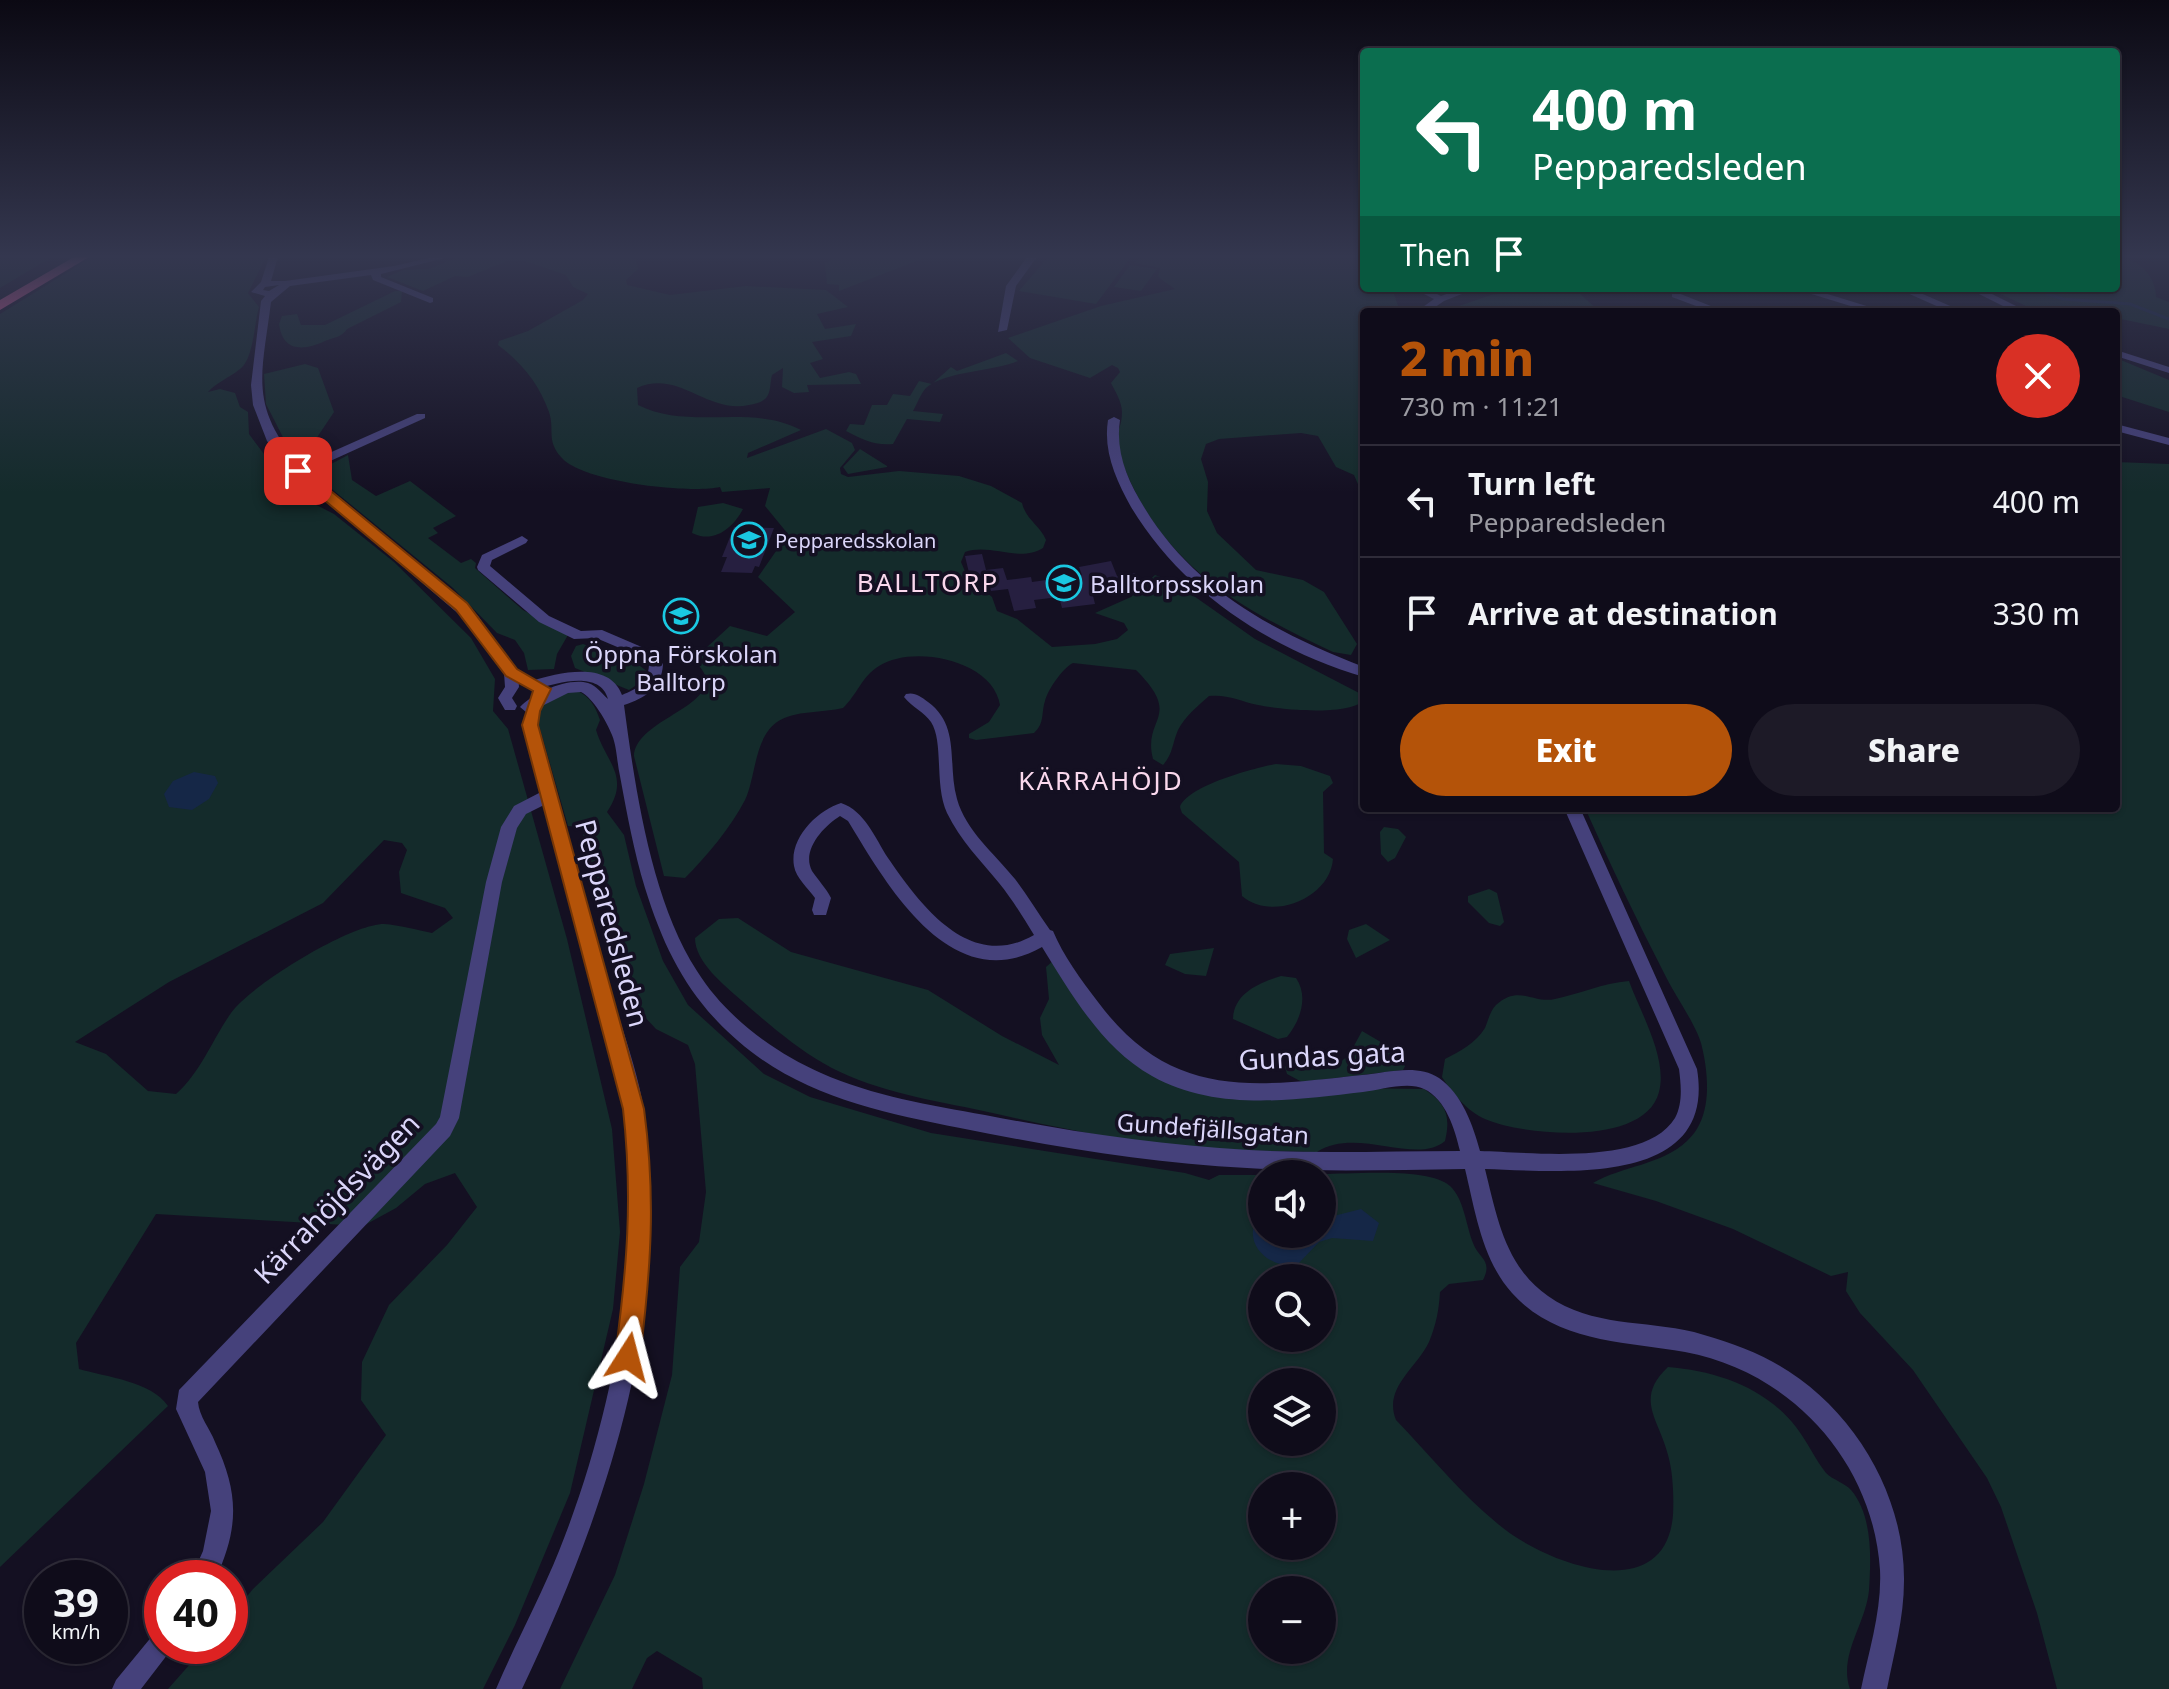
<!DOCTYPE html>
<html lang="en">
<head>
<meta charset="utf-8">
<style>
	body { margin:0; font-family:"Noto Sans",sans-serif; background:#1d1a27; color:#f1f3f6; height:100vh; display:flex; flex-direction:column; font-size:30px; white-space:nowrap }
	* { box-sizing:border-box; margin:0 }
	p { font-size:26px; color:#9b9ba2 }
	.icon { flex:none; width:44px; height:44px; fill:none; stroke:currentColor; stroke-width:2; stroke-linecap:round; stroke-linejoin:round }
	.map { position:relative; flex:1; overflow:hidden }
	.details { position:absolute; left:1360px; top:308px; width:760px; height:504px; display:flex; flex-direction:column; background:#0f0c1a; border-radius:8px; box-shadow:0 2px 6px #0004,0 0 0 2px #2f2c39 }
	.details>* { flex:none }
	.hud { position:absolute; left:1360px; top:48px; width:760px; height:244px; border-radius:8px; box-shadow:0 2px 6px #0004,0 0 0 2px #2f2c39; background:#0b6e4f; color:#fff; overflow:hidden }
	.fabs { position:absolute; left:1248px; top:1160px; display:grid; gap:16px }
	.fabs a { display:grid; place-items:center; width:88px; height:88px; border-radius:50%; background:#0f0c1a; box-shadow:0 2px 6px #0004,0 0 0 2px #2f2c39; font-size:40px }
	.speed { position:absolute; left:24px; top:1560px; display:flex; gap:16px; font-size:40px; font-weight:700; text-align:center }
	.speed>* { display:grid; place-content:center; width:104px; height:104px; border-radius:50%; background:#0f0c1a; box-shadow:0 2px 6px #0004,0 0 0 2px #2f2c39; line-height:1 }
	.speed small { font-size:20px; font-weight:400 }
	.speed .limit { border:12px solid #d22; background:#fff; color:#111 }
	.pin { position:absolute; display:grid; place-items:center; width:68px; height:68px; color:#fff; margin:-34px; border-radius:16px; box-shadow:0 4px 12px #0006 }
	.me { position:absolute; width:88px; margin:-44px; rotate:9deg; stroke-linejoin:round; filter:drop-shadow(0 0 6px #0008) }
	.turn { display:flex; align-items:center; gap:28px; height:168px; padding:0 40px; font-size:36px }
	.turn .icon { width:104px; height:104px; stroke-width:2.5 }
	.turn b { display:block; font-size:56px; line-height:68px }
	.then { display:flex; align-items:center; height:76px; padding:0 40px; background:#0003; gap:16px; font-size:30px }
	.round { display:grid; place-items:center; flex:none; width:84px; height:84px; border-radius:42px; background:#1d1a27 }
	.head { display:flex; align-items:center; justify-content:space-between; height:136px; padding:0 40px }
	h1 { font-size:48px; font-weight:800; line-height:60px; color:#b45309 }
	.button { display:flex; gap:16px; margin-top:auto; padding:16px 40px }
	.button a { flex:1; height:92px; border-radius:48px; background:#b45309; color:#fff; font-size:32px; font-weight:800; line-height:92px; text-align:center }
	.button a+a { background:#1d1a27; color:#f1f3f6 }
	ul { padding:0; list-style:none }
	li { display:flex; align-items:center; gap:24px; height:112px; padding:0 40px; border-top:2px solid #2f2c39 }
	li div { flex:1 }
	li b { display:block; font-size:30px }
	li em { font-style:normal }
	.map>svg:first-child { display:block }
	.green { fill:#142b2b; fill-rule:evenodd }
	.water { fill:#152747 }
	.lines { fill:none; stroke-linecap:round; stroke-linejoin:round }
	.stream { stroke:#152747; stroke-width:3 }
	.building { fill:#261f40 }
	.minor { fill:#45417b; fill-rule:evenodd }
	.highway { fill:#ec5f9e; fill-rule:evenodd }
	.route { fill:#b45309; stroke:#753606; stroke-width:2 }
	.labels { text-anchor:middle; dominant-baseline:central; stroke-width:7; stroke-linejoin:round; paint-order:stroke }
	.far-poi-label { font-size:20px; fill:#dbd6fa; stroke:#141022; text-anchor:start }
	.poi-label { font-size:24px; fill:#dbd6fa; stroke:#141022; text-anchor:start }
	.street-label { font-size:24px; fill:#dbd6fa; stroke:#141022 }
	.neighbourhood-label { font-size:26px; letter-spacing:2px; fill:#fad8ed; stroke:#141022 }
	.near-street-label { font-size:28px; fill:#dbd6fa; stroke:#141022 }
</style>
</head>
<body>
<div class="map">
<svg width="2169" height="1689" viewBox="0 0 2169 1689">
	<rect width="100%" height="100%" fill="#141022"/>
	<!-- green -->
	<path class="green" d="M0,257H52L0,288Z
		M92,257H266L248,293L259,307C254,324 254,358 240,369C229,378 217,382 208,392L220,389L235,393L240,407L248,412L249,434L293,493L334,514L394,562L471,638L495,679L493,711L508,729L567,939L612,1129L620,1232L613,1309L570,1493L515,1625L483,1689H168L206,1646H230V1617L253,1589L323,1522L386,1435L361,1400L362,1362L389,1305L447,1245L477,1207L455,1173L425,1184L396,1208L363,1226L156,1214L76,1343L79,1369C106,1377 151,1381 168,1406L0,1567V314ZM384,840L402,843L407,850L399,872L401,893L445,908L453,918L432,933C417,930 399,925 384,924C350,924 251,985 231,1013C212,1040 201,1072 176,1094L148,1091L106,1054L75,1042L169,982L323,903Z
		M457,257H632L636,260L638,269L626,280L627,285L670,295L746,286L826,290L848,307L817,314L825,329L856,324L851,336L812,342L823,359L810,363L820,378L849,372L856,374L861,384L807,385L809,392L794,393L782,387L783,368L772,375C770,382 771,393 766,398C761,403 755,404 749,405C706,414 679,369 637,388L638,405C689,431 751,403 801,430L748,453L747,458L826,429L852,443L855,450L840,468L841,474L848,477L899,471L959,476L991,486L1022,503C1026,520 1040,525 1046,540L1043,548C1019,563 991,543 965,552L961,562L967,576L992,597L997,611L1017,619L1052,647L1095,644L1117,639L1128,630L1124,623L1095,613L1131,597L1155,575L1174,582L1255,639L1361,694L1364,701C1344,716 1282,710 1258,705C1240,701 1227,694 1209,696C1198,706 1185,716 1178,730C1172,744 1173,754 1163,765L1153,759C1142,717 1184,718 1136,670L1073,663C1063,668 1048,689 1045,701C1041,713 1045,723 1034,733L976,740L969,738V734L989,722L1000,705C993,660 913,644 879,666C862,676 857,695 843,708C824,713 794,710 777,722C754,738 756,777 745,800C731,827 707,856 685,878L664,876L634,756C636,722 704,710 706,681C706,672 698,665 694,659L730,626L767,636L795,612L758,577L788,534L765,506L770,488L722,492L720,487C690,494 581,482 561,457C546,440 555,430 549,412C539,384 522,363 498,345L499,341L528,331L583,300L588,294L573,287L566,275L522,260L507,261L468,277L455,276L423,291L387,277L403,270L429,269Z
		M834,257H927L839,291V285L827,284L825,263Z
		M1048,257H1131L1096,304L1019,291Z
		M1140,257H1364V288H1392L1400,312H1364V498L1354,475L1336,467L1318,436L1301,433L1219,439L1206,444L1201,459L1208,482L1207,511L1217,533L1256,570L1303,580L1324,592L1357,644L1351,655L1333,652C1238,608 1159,563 1121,459C1111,432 1122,433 1122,412C1122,402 1115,391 1111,383L1120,372L1118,368L1112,365L1090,378L1030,358L1008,338L1101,306L1175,289L1158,277L1160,268L1135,263Z
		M2116,257C2138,257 2156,276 2156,297L2169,302V329L2116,318V312L2026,306L1988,288H2116Z
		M1130,265L1157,269L1141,291L1114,287Z
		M1537,288L1577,291L1600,312H1442L1491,295Z
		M395,291H402L401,302L347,329C341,338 334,337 325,341C303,351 283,352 279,324L282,316L297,314L301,325H325Z
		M1006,353L1018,361C996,371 945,371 926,388C921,393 917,404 913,411L943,414L940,422L907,419L893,444C875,446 861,439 846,431L850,424L864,425L872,405H887L893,394L910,396L919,381L932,384L951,367L957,371Z
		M2116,358L2169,380V412L2116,395Z
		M305,364L318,368L334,412L308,451L296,455L290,451L266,404L264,374Z
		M860,449L887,466V467L848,474L843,467Z
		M348,455L352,480L376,496L410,481L456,516L433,528L438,533L428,538L461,563L471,559L476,563L475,568L523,610L568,635L557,654L554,669L528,670L524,653L515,640L497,633L453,588L317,477L320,470Z
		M2116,462L2169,464V1689H2057L2037,1613L2001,1507L1987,1478L1913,1370L1860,1313L1846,1291L1848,1272L1831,1276L1733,1229L1656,1201L1593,1183C1622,1166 1662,1165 1687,1141C1713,1118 1709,1074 1701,1043C1695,1023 1674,994 1664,973C1636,919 1610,864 1585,808H2116Z
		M723,503L743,509C733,528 714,544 692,533L698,507Z
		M583,644L636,663L648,672L647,678L629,690L575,668L571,656L576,646Z
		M578,691C591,698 595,706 600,720L596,730C606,763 631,776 607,812L624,835L636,886L663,961L688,1005L764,1074L810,1097L931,1133L1185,1173L1209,1180L1219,1175H1262V1234H1322V1174C1351,1174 1429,1167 1450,1186C1464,1199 1466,1225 1473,1243C1479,1259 1493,1260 1483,1280L1449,1284L1440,1292C1439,1310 1436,1325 1429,1342C1416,1369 1383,1388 1396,1420C1429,1454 1461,1494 1498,1524C1542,1562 1665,1610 1673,1515C1674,1497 1673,1472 1668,1455C1659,1419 1634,1399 1668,1367C1716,1371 1765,1387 1796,1427C1807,1441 1815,1459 1826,1473C1833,1480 1845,1483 1851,1490C1873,1516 1871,1559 1869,1590C1866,1624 1838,1655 1850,1689H703L702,1678L657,1651L647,1658L632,1689H560L615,1575L644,1484L672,1375L680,1267L699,1242L706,1192L695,1064L688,1045L656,1029L642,1014L620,932L593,868L581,827L568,826L536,715L550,696ZM1262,1278H1322V1338H1262ZM1262,1382H1322V1442H1262ZM1262,1486H1322V1546H1262ZM1262,1590H1322V1650H1262Z
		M1276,764L1301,766L1330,776L1333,783L1323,792L1324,853L1333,859C1330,898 1272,922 1242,896L1239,862L1182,813L1180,807C1187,786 1254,768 1276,764Z
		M1384,827L1398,829L1406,837L1395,858L1388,862L1381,854L1380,832Z
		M1489,889L1497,893L1504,922L1500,926L1489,923L1468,902V896Z
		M738,918L791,952L928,990L1002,1036L1059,1065L1042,1035L1040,1018L1049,999L1046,967L1054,960L1099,1030L1178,1086L1424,1089C1446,1103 1451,1116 1445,1141C1416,1166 1357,1126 1317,1152C1281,1151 1244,1151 1208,1149C1129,1144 1051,1126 974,1109C925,1099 867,1089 823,1063C794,1046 766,1022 741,1000C724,985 695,962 695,938L719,919Z
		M1366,924L1390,940L1356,958L1347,939L1349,930Z
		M1214,948L1206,976L1185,974L1165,965L1170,954Z
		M1281,976L1296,978C1309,997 1300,1021 1287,1037L1278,1039L1233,1019C1234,993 1259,983 1281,976Z
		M1629,981C1640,1012 1668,1058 1659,1092C1645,1147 1524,1136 1485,1119C1468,1112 1451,1092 1442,1077L1445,1059C1460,1051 1476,1043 1485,1028C1488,1021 1490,1011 1496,1005C1519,984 1533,1004 1555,999C1580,994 1602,983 1629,981Z
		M1362,1031L1391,1048L1405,1066L1403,1070L1302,1082L1287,1074L1285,1067L1290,1062L1338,1064L1349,1055Z"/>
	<!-- water -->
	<path class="water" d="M194,772L215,776L218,783L209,799L192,810L169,807L164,794L173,781Z
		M1361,1209L1379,1223L1373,1241L1332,1238L1319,1242L1297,1265C1268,1270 1237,1239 1262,1213V1234H1322V1219Z"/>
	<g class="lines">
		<!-- stream -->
		<path class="stream" d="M2030,288L2063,299L2130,304L2169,319"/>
	</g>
	<!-- building -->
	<path class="building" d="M734,527L774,528L759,567L755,566L752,573L721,572L727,557H722Z
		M982,554L986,570L1003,568L1007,580L1031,577L1032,582L1082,575L1079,567L1111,561L1117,576L1135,573L1139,584L1135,585L1137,590L1093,596L1095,604L1062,608L1059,597L1034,600L1036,608L1014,611L1008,589L991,591L987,575L970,577L965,556Z"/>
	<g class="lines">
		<!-- minor -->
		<path class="minor" d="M269,257H278L271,281H285L394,266L433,257H449L381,274V277L433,298V302L430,303L373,280L371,275L290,286L271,302C262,375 248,404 300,466L417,414H425V418L306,472L478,616L518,673L519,687L512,698L517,706L515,710H505L498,698L505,687L504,673L468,622L294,473L267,441L253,405L251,385L261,301L265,296L251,292L261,282ZM279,285L269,291L263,290L265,287Z
			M1027,257H1037L1016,286L1007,330L998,332L1006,286Z
			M1412,288H1425L1441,296L1463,288H1477L1444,301L1428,312H1416L1434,299Z
			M1792,288H1808L1886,312H1870Z
			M1896,288H1909L1964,312H1950Z
			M1967,288H1980L2028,312H2015Z
			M1672,293H1678L1726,312H1712L1672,297Z
			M2116,350L2169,367V373L2116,356Z
			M1114,417L1120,420C1115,452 1128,481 1144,507C1194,590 1276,633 1364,667V677C1270,649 1182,592 1131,507C1116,480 1103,451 1108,420Z
			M2116,424L2169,438V445L2116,431Z
			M522,536L528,540L526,543L492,560L490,566L549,616L581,631L602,630L651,651L663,664C662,688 645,698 624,705C635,787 651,900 697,971C725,1016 773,1052 821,1073C873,1096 930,1105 985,1115C1072,1132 1160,1145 1249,1150C1319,1154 1390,1151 1460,1151C1455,1130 1446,1099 1424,1089C1408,1081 1380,1090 1363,1092C1294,1100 1216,1112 1152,1076C1102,1048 1072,995 1042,947C951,999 887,885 848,821L840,816C824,826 801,850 812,871C818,880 826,888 831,898L826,915H814L812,910L815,898C808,888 796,878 794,866C789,838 818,810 841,803C865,811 875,838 888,858C921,906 970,972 1034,935C1023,917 1012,899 999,883C981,861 960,840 947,813C934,785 944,742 931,722C924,712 912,707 904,697L906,694C915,692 920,696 928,702C961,726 947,764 957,799C966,831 994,853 1015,879C1027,895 1038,913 1050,930L1053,931C1063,955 1081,980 1098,1002C1171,1100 1252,1087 1362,1075C1386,1073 1417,1063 1439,1078C1462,1094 1473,1125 1480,1151C1529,1152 1645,1167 1675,1118C1683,1103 1681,1085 1679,1069L1564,808H1580L1697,1069C1717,1189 1560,1171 1485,1169C1497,1217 1505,1266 1548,1296C1592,1327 1644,1320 1694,1332C1721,1340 1748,1348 1773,1362C1851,1404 1905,1493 1904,1581C1904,1618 1894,1653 1887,1689H1861C1869,1650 1882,1610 1880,1570C1873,1462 1792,1372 1685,1352C1624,1341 1557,1343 1512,1293C1482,1260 1475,1210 1465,1169C1392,1170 1320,1172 1247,1168C1151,1163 1055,1147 960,1128C889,1114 816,1099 757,1056C696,1011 667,959 645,888C634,852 627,814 620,776C617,763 617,747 612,735C607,722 593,698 581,692L568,693L542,706L537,725C562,813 586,900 610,988C621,1027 638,1071 644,1111C674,1311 607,1510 522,1689H496C516,1642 540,1598 559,1551C612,1419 645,1252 625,1110C620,1077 607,1043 598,1010C580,942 562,873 544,805L526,814L517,828L502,882L459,1118L450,1136L198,1402C199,1416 210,1429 215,1442C239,1493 239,1527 216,1578H191L203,1551L211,1511L205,1472L176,1409L179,1390L436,1124L440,1117L486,882L501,827L514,806L541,792L523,725L526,712L520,707C533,693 568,677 588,683C597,686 602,694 608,699C600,670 557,683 537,689L530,684L532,681C558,673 609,660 622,695C637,689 648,683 649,665L641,657L596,638L574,639L539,622L478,570L477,567L482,555Z
			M162,1631V1646H174L141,1689H112L116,1680L153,1635Z"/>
		<!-- highway -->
		<path class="highway" d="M74,257H89L0,310V300Z"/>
	</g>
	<!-- sky -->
	<linearGradient id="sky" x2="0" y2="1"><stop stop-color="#0b0913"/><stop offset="0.52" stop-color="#34374f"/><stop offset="1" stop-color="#34374f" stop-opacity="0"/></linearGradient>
	<rect width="2169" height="493" fill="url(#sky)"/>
	<!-- route -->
	<path class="route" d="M293,468H303L467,603L517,669L551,689L540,711L538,725L644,1109C656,1198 651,1268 640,1357L637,1366L628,1369L619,1366L615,1357C627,1268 633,1198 623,1109L522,725L533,691L506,676L456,610L293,474Z"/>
	<!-- icons -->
	<defs>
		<g id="school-ring" transform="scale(1.8)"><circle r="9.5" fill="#141022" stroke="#1ac8e2" stroke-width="1.5"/><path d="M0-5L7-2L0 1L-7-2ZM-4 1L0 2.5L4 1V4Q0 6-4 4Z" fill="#1ac8e2"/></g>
	</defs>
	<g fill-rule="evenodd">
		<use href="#school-ring" x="749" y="540"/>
		<use href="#school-ring" x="1064" y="583"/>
		<use href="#school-ring" x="681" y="616"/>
	</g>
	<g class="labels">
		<!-- far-poi labels -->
		<g class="far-poi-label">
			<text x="775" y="540">Pepparedsskolan</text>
		</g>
		<!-- poi labels -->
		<g class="poi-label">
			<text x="1090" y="583">Balltorpsskolan</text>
			<text x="681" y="653" text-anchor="middle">Öppna Förskolan<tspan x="681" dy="28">Balltorp</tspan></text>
		</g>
		<!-- street labels -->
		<g class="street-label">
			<text transform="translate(1213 1128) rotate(4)">Gundefjällsgatan</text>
		</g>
		<!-- neighbourhood labels -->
		<g class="neighbourhood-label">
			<text x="928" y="582">BALLTORP</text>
			<text x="1101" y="780">KÄRRAHÖJD</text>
		</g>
		<!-- near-street labels -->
		<g class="near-street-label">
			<text transform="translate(613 923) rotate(75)">Pepparedsleden</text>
			<text transform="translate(1322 1055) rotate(-3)">Gundas gata</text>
			<text transform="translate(336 1198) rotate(-46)">Kärrahöjdsvägen</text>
		</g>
	</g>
</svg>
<div class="fabs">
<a><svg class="icon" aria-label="sound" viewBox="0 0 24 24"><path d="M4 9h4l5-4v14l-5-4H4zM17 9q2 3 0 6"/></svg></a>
<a><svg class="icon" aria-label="search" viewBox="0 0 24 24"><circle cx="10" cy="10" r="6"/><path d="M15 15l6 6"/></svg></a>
<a><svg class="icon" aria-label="layers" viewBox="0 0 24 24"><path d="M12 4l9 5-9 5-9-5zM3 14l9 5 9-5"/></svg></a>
<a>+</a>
<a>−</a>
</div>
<div class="speed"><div>39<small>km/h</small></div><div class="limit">40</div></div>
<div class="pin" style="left:298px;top:471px;background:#d93025"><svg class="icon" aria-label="arrive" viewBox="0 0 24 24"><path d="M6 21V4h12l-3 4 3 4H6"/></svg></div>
<svg class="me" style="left:628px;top:1357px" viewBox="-20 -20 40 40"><path d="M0-17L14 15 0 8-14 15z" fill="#b45309" stroke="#fff" stroke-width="4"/></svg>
<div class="hud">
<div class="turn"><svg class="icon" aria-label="left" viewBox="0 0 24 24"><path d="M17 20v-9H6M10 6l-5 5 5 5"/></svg><div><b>400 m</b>Pepparedsleden</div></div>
<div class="then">Then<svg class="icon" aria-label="arrive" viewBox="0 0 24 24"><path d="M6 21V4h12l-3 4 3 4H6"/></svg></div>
</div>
<section class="details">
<div class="head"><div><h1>2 min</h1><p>730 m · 11:21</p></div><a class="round" style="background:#d93025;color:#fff"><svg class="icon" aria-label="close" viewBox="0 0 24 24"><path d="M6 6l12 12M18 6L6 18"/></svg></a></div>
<ul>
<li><svg class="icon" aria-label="left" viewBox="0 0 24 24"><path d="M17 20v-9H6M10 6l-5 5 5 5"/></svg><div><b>Turn left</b><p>Pepparedsleden</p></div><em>400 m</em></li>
<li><svg class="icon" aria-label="arrive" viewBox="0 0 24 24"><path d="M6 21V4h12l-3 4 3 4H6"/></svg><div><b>Arrive at destination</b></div><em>330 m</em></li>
</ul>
<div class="button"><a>Exit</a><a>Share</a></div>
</section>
</div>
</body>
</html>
